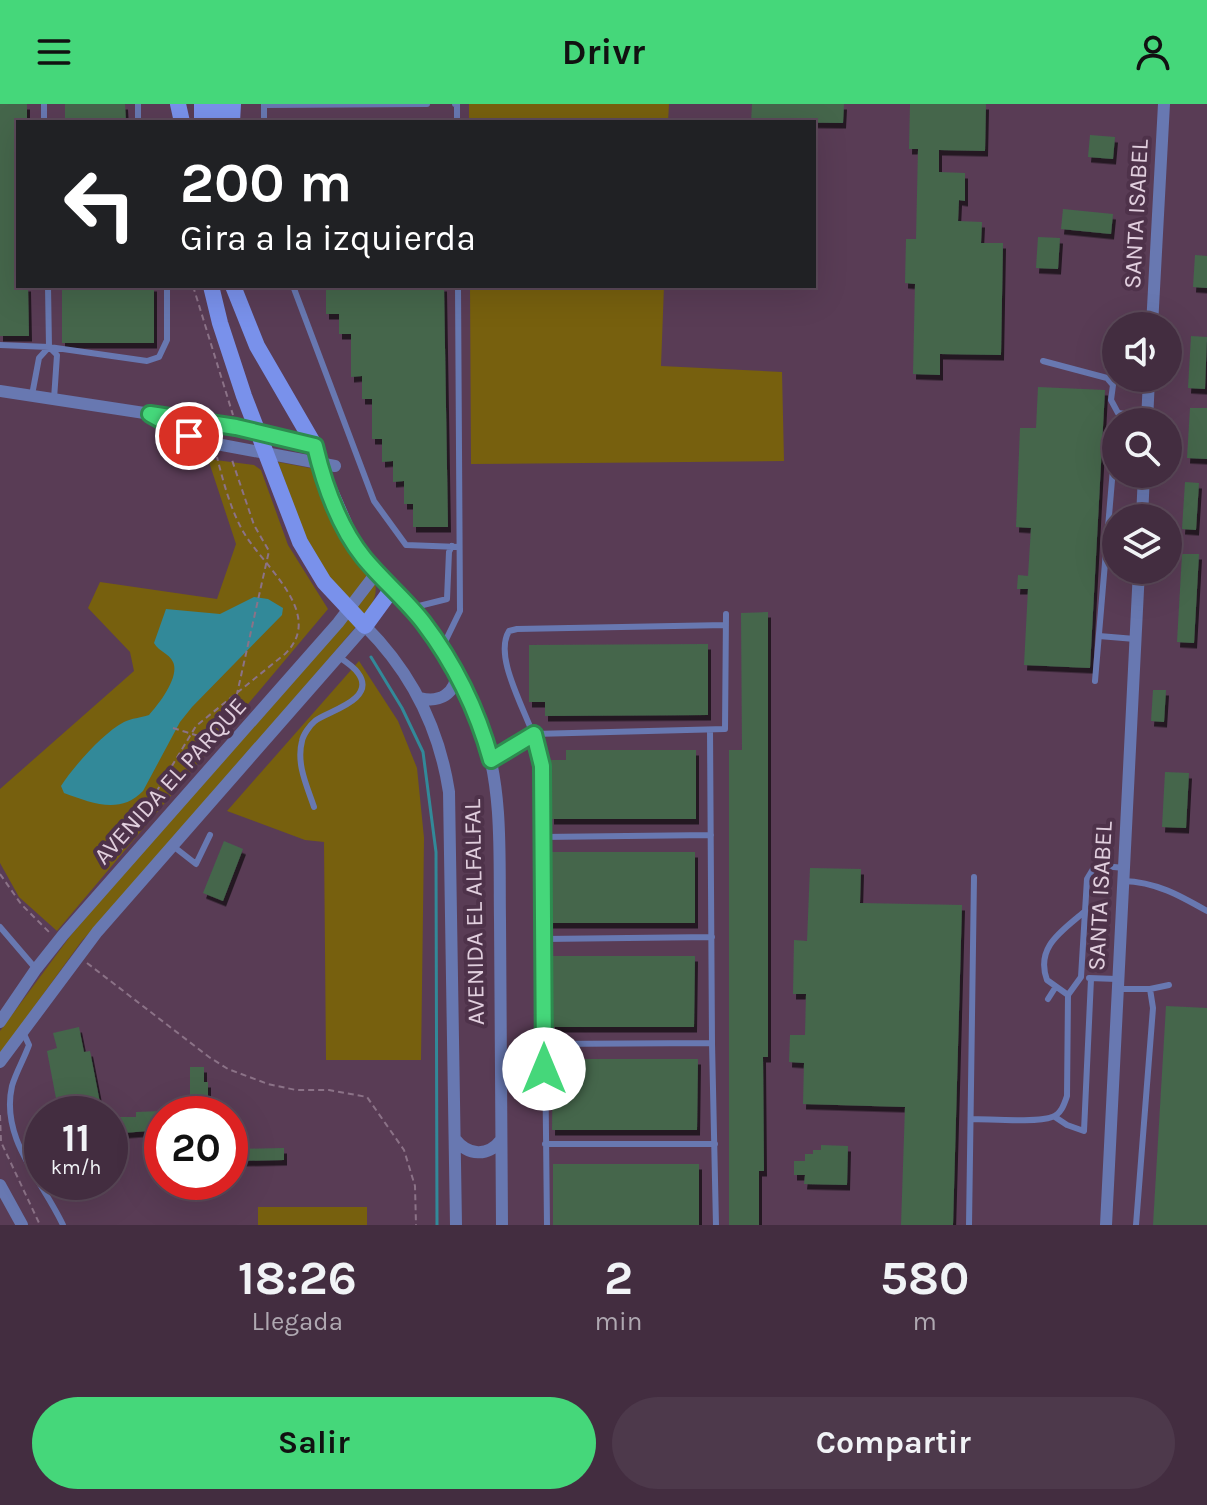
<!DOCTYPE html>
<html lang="es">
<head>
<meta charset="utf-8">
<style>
	body { margin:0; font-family:Karla,sans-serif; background:#4d394b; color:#f1f3f6; height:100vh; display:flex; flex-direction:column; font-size:30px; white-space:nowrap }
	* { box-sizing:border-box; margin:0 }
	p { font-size:26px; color:#afa8b1 }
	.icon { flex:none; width:44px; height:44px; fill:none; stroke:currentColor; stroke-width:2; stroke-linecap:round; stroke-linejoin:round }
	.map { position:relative; height:1121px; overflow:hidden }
	.panel { display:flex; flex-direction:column; background:#432d40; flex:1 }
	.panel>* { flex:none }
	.guide { position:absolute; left:16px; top:16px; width:800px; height:168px; border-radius:0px; box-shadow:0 8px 32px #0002,0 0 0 2px #5b4959; background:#202124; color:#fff; overflow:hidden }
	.buttons { position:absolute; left:1102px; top:208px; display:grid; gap:16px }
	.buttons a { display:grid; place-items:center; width:80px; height:80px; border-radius:50%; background:#432d40; box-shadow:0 8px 32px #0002,0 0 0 2px #5b4959; font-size:40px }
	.speed { position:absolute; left:24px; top:992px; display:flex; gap:16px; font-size:40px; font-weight:700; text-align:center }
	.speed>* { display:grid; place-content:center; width:104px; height:104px; border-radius:50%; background:#432d40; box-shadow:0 8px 32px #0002,0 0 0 2px #5b4959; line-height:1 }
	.speed small { font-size:20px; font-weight:400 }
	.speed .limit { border:12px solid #d22; background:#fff; color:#111 }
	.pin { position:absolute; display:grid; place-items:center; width:68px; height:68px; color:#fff; margin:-34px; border:4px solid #fff; border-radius:50%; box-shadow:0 2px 8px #0007 }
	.me { position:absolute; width:88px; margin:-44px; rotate:0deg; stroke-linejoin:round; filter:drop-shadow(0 0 6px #0008) }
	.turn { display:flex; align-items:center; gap:28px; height:168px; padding:0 32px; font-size:36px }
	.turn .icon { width:104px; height:104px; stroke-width:2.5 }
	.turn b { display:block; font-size:56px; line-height:68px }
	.eta { display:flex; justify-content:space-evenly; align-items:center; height:136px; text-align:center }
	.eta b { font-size:48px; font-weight:700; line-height:56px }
	.button { display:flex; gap:16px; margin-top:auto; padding:16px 32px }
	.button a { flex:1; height:92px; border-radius:48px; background:#45d77a; color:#111; font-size:32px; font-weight:700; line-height:92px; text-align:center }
	.button a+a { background:#4d394b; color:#f1f3f6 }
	header { display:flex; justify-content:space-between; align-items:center; height:104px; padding:0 32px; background:#45d77a; color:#111; font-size:36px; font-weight:700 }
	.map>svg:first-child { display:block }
	.green { fill:#77600e }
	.water { fill:#328999 }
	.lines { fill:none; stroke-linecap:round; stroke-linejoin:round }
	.stream { stroke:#328999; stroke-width:3 }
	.building { fill:#44664c; filter:url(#shadow) }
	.path { stroke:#8b7287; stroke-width:2; stroke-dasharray:6 4; stroke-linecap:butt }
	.lane { stroke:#6878b1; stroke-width:6 }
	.street { stroke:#6878b1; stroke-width:12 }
	.secondary { stroke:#7991eb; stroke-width:16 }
	.route-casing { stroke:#2d8c4f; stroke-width:20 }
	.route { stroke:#45d77a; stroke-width:14 }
	.labels { text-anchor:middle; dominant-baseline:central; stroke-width:8; stroke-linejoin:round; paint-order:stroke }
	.street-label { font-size:24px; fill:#e1cfde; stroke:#4e324a }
</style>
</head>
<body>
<header><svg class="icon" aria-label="menu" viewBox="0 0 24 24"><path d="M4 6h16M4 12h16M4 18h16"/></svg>Drivr<svg class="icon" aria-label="person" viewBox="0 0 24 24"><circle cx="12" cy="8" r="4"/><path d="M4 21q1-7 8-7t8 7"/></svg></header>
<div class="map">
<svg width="1207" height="1121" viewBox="0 0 1207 1121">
	<defs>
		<filter id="shadow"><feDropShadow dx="3" dy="5.5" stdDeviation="0" flood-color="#0009"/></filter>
	</defs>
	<rect width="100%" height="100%" fill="#593c55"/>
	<!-- green -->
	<path class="green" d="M469,0H669L668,18H469Z
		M470,182H664L661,262L782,268L784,357L471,360Z
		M208,355L254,361L261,366L288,441L328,505L57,827L19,793L0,759V685L134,567L130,548L88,504L100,478L217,495L236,440Z
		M278,358L315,365L338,427L375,479C378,493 371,501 364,513L244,655L81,838L0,950V927L71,831L345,511L336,484L303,428Z
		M359,557L398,617L417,664L424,734L421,956H326L324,738L305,736L227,707Z
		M258,1103H367V1121H258Z"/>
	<!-- water -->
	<path class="water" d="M254,493L268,495L283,504L282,511L192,603L180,618L143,687C120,711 92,699 64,689L61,682C74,662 103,629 124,618C132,614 140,614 149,611C159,600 180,573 173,558C169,549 159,548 154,539L166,505L220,510Z"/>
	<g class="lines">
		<!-- stream -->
		<path class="stream" d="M371,553L402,604L423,648L436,748L437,1121"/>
	</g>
	<!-- building -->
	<path class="building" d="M0,0H27V18H18V182H28L29,232H0Z
		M65,0H125L126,18H65Z
		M752,0H844L843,19L751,18Z
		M910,0H986L985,47L939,46V68L965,69V97L959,96L958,117L982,118L981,139H1003L1001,251L940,250V271L913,270L915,180L905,179L906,135H916L918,45H909Z
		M1090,31L1115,33L1113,55L1088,53Z
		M1063,105L1113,110L1111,130L1061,125Z
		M1038,133L1060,134L1058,165L1036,164Z
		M1195,151L1207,152V184L1193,183Z
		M62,182H154V239H62Z
		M326,182H444L448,423H413V400H404V377L393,378V357L382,358V335H372V295H362V272L351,273V230H339V210H326Z
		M1191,232L1207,233L1205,285L1188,284Z
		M1038,283L1105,286L1090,564L1024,561L1028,485H1017L1018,471L1028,472L1031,424L1016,423L1020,324H1036Z
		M1190,304H1207V355L1187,354Z
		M1185,378L1199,379L1196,426L1182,425Z
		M1182,450H1199L1194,539L1177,538Z
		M768,508V953H763L764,1067H759V1121H729V646H742L741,509Z
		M708,540V611L545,612V598H529V541Z
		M1153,586H1166L1164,618L1151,617Z
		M566,646H696V715H551V656H566Z
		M1165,668L1189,669L1186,724L1162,723Z
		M224,737L243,745L223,797L203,789Z
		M551,748H695V819H550Z
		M810,764L861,765L860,799L962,801L953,1121H901L905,1003L803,1000L804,959L789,958L790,931H805L806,890H793L794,836L807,837Z
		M552,852H695L694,923H552Z
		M1166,902L1207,904V1121H1153Z
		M79,923L84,948L90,947L102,1009L59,1010L47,947L57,944L53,929Z
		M553,955H698L697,1026H552Z
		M190,963H204V978H208V1004H204V1010H190Z
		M162,1007V1026L110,1030V1013H136V1008Z
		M821,1041L848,1042L847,1081L804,1080L805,1071H794V1057H805V1050H813V1046H821Z
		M284,1044V1056L230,1057V1045Z
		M553,1060H699V1121H553Z"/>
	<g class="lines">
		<!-- path -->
		<path class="path" d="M193,182L233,311
			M230,621L269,447L254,421L232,356
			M173,624L218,638
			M120,748L196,622L285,550C326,510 264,463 244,429C231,407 223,377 217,353
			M0,770L21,800L51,830
			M87,859L209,953L228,965L268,980L296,986H329L367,993L404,1046L415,1082L416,1121
			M0,1011L1,1038L40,1121"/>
		<!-- lane -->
		<path class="lane" d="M44,0V18
			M138,0V18
			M264,0V18
			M455,0H457V18
			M264,1L427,0
			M48,182L49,243L57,251L54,295
			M293,182L374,397L406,441L459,443
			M0,241L49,243L147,257L159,253L167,236V182
			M1043,257L1107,274L1113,281L1111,296L1118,309L1147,313
			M32,291L39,254L49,243
			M411,504L447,495L449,448L452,442
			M1099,532L1135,535
			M442,544L460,507L458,182
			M1095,577L1116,329
			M710,626L712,939L716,1121
			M491,656L534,630L725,625L726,510
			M314,703C307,682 296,660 302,637C303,631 310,621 315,617C325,608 378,596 358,569C354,563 345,557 339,553
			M542,733L711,731
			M173,742L196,760L210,731
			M1123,777C1156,778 1179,791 1207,807
			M0,823L36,865
			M544,835L712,833
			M1089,874L1117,875
			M1118,885H1150L1153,904L1136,1121
			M1150,885L1169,881
			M1068,891L1047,876C1035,843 1062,827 1084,808
			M1048,895L1055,884
			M23,928L29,941C24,955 16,968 12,982C0,1035 42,1076 63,1121
			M544,940L712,939
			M1055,1013L1067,1021L1084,1027L1091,875
			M972,1015C990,1015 1037,1019 1052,1013C1061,1010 1064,1001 1067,992L1068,891L1081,873L1087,775L1093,765L1104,762L1124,764
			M545,1040H715
			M547,1121L542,662C539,625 490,558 509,527L517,525L726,521
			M969,1121L974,773"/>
		<!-- street -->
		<path class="street" d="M1152,222L1164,0
			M0,287L236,323L315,342
			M160,315L206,338L335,362
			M1147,318L1149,274
			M1142,414L1144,370
			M392,485C434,528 467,576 485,634C503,693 499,755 500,816C501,917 501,1019 502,1121
			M420,594C440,599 455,590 457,569
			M0,918L36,865L63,831L338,519L377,468
			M0,958L97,828L365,522C412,569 439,623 449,688L456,1121
			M455,1035C468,1052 488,1053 501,1036
			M0,1081L22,1121
			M1106,1121L1139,466"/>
		<!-- secondary -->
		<path class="secondary" d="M178,0L182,18
			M202,18V0
			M218,18V0
			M232,18L233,0
			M211,182L220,219L244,292L300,438L324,478L365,522L392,485L367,457L350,433L326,378L315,342L257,242L233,182"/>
	</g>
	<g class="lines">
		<!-- route casing -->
		<g class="route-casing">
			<path id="route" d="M189,332L150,310L236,323L315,342C324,380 339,423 364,454C383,477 405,495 423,518C455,560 477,605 491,656L534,630L542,662L544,965"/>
		</g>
		<!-- route -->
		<use href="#route" class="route"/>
	</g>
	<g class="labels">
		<!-- street labels -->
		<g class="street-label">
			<text transform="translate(1136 110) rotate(-87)">SANTA ISABEL</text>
			<text transform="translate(170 677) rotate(-48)">AVENIDA EL PARQUE</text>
			<text transform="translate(1100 792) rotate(-87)">SANTA ISABEL</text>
			<text transform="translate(474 808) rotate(-91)">AVENIDA EL ALFALFAL</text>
		</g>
	</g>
</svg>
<div class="buttons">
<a><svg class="icon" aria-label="sound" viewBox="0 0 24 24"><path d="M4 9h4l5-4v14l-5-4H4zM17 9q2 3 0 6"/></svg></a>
<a><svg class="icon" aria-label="search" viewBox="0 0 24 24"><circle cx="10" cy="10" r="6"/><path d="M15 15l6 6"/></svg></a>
<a><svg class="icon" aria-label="layers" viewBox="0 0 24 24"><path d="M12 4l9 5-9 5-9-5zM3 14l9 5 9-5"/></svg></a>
</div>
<div class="speed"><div>11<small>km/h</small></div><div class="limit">20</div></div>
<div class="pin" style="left:189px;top:332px;background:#d93025"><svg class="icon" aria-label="arrive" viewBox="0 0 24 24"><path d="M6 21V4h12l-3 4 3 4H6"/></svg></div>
<svg class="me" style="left:544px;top:965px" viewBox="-20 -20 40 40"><circle r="19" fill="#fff"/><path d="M0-13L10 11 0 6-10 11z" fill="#45d77a"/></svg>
<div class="guide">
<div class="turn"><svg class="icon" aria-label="left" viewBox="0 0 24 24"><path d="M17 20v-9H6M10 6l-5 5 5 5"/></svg><div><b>200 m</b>Gira a la izquierda</div></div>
</div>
</div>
<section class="panel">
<div class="eta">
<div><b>18:26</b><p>Llegada</p></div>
<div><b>2</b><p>min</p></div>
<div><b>580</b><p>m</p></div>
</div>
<div class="button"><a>Salir</a><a>Compartir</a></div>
</section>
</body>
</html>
